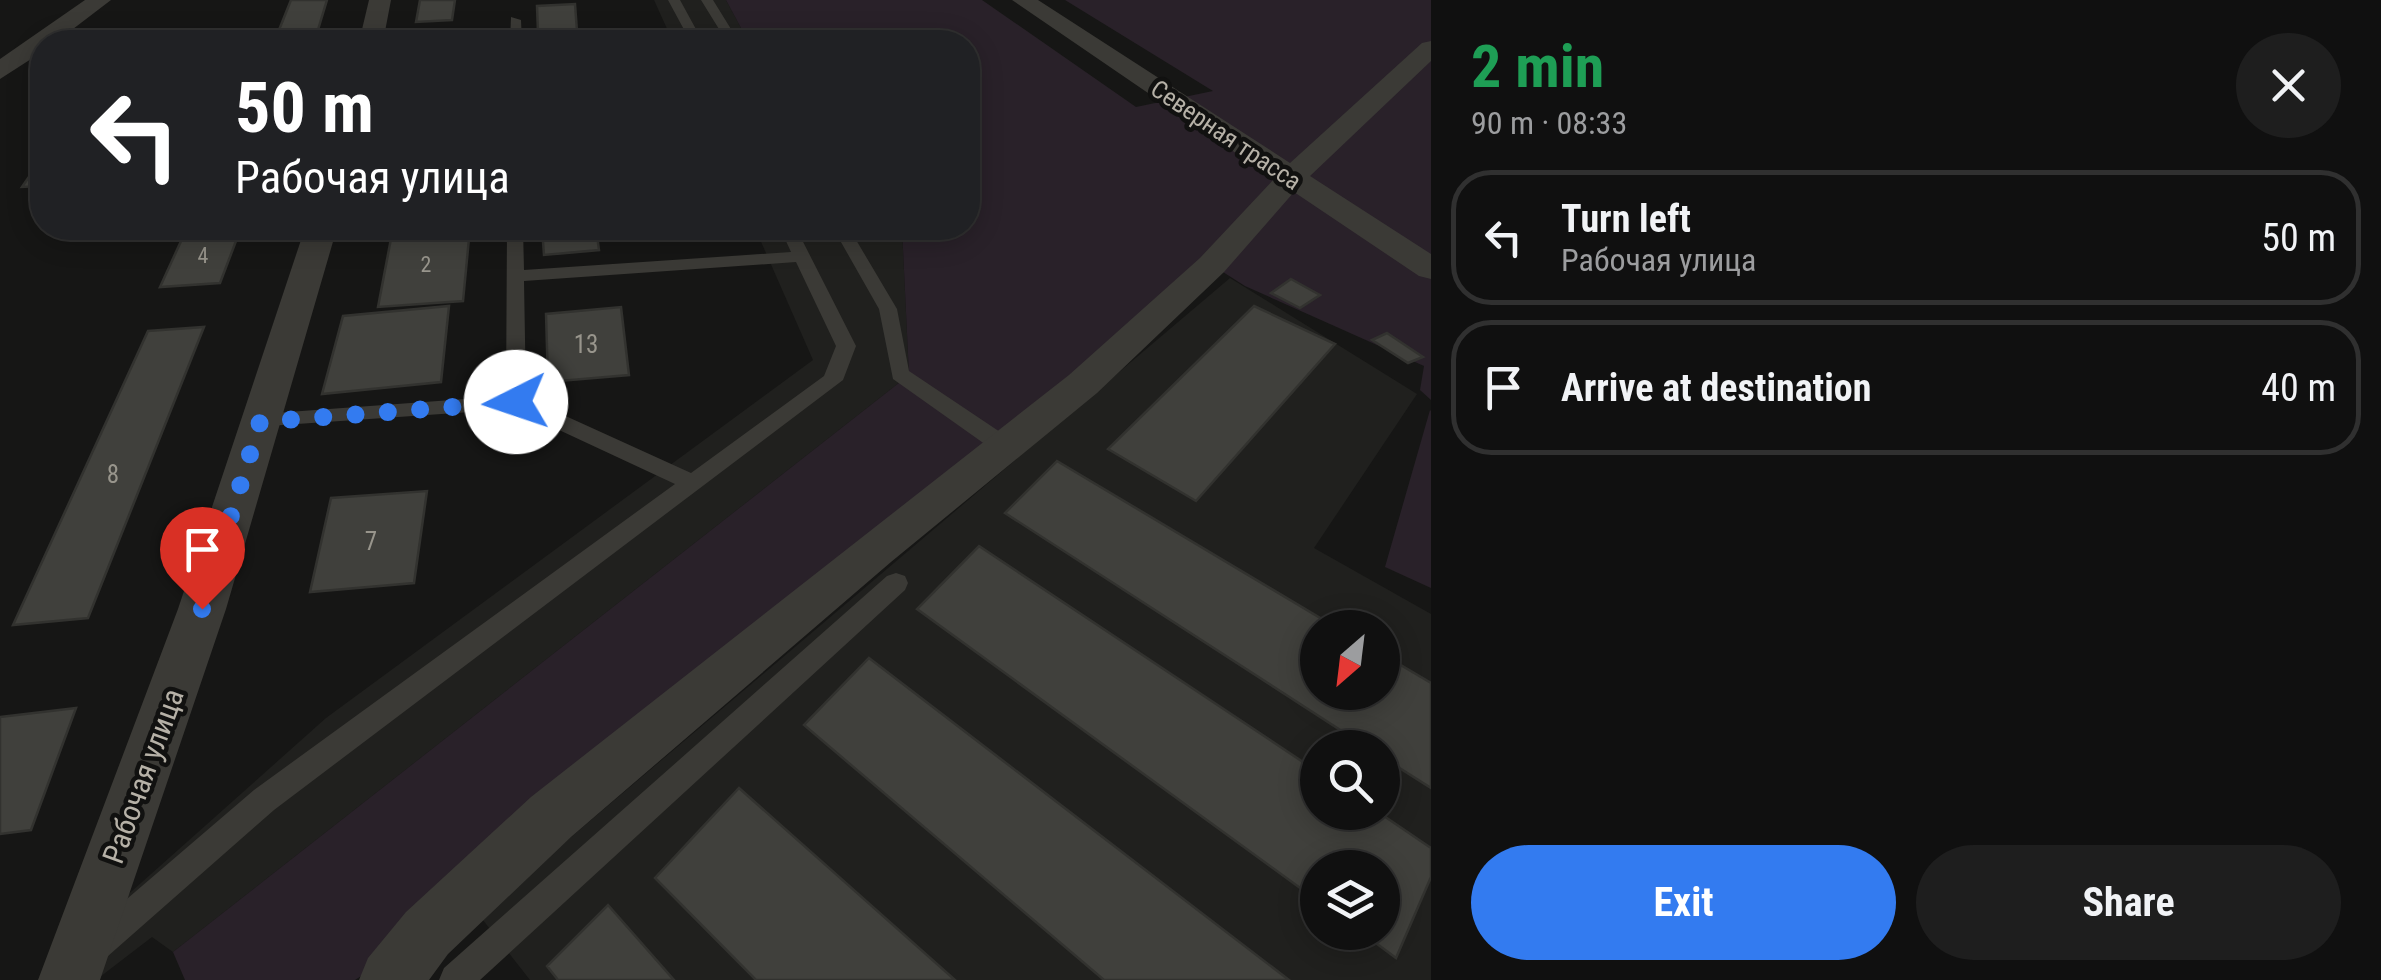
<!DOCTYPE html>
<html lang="en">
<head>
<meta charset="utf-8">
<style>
	body { margin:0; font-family:"Roboto Condensed",sans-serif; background:#1e1e1e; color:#f1f3f6; height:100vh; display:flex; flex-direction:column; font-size:38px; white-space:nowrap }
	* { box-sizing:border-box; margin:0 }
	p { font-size:32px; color:#9c9d9f }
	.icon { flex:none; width:55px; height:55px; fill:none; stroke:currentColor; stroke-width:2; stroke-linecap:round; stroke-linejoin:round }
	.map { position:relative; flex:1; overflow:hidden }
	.drawer { display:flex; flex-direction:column; background:#101010; width:950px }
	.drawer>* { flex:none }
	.hud { position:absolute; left:30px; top:30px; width:950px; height:210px; border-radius:40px; box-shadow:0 5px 25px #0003,0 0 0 2px #303030; background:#202124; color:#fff; overflow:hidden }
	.needle { width:65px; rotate:208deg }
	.fabs { position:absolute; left:1300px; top:610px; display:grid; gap:20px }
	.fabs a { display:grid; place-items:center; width:100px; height:100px; border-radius:50%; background:#101010; box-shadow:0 5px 25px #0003,0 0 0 2px #303030; font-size:50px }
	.pin { position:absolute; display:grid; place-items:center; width:85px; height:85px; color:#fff; margin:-102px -42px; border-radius:50% 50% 50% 0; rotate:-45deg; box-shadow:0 0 10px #0007 }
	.pin .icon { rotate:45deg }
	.me { position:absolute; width:110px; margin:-55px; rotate:266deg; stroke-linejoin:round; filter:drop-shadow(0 0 8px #0008) }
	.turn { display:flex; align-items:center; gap:35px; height:210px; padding:0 40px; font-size:45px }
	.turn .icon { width:130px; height:130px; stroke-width:2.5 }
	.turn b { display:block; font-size:70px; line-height:85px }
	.round { display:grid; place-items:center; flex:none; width:105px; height:105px; border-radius:52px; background:#1e1e1e }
	.summary { display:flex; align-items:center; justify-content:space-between; height:170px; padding:0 40px }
	h1 { font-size:60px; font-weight:700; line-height:75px; color:#1e9e55 }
	.primary-button { display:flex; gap:20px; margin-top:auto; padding:20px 40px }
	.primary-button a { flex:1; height:115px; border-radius:60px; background:#337bf0; color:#fff; font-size:40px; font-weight:700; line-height:115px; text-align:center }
	.primary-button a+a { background:#1e1e1e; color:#f1f3f6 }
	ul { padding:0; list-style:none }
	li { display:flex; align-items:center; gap:30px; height:135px; margin:0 20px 15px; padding:0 20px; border:5px solid #303030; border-radius:40px }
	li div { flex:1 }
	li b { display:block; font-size:38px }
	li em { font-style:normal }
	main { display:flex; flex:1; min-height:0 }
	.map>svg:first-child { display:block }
	.built { fill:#20201e; fill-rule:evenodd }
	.green { fill:#292129 }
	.building { fill:#40403c; stroke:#32322f; stroke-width:2.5 }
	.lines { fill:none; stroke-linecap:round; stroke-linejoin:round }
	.service { fill:#3b3a36; fill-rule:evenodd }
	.minor { fill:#3b3a36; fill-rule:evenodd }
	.route { stroke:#337bf0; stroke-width:18; stroke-dasharray:0 32.4 }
	.labels { text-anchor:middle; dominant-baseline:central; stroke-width:9; stroke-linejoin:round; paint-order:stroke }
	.far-number-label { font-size:22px; fill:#98958c }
	.far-street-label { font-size:25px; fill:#b6b1a7; stroke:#111110 }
	.number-label { font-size:25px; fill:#98958c }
	.street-label { font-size:30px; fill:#b6b1a7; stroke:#111110 }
</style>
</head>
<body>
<main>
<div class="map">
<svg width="1431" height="980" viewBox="0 0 1431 980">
	<rect width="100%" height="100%" fill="#161615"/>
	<!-- built -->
	<path class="built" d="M654,0H726L748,41L771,37L775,42H673Z
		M755,228H902L909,375L173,952L152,937L96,980L123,899L326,718L813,360Z
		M1230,278L1417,394L1314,548L1431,614V980H530L479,915ZM1318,628H1382V692H1318ZM1318,748H1382V812H1318ZM1318,868H1382V932H1318Z"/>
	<!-- green -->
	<path class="green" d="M726,0H982L1136,107L1213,91L1065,0H1431V400L1420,390L1424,366L1245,286L1212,265L427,933L355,980H185L173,952L909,375L902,228H968V42H775L770,37L748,41Z
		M1430,410L1431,411V588L1385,567Z"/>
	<!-- building -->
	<path class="building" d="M291,0H327L317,33L277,35Z
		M420,0H455L452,20L416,22Z
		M575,4L577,31L538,33L537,6Z
		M492,36V42H407L408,40Z
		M42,158V186L22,187Z
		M187,228H241L220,283L160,287Z
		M393,228H470L463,301L378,307Z
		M542,228H596L599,250L544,255Z
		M1291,279L1320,295L1300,308L1271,293Z
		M449,306L441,382L322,394L343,316Z
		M1254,306L1335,344L1196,501L1108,449Z
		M621,307L629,375L548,382L546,314Z
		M204,327L88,618L13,625L148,331Z
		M1387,333L1423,357L1408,363L1372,340Z
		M1057,461L1337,628H1318V692H1382V654L1431,683V788L1382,757V748H1368L1005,513Z
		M427,491L414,583L310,592L331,498Z
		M979,546L1318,772V812H1378L1431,848V877L1396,958L1361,932H1382V868H1318V901L917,609Z
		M869,658L1289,980H1104L804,725Z
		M76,708L31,830L0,834V717Z
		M739,788L955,980H756L655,878Z
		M608,905L674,980H558L547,966Z"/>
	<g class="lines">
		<!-- service -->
		<path class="service" d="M668,0H680L703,42H664L670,38L688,37Z
			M701,0H713L739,42H727Z
			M511,17L521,20L522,42H510Z
			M507,228H523L524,270L791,252L780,228H796L856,346L843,380L274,810L108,956L97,961L86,956L81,945L86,934L254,790L675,484L514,409L254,427L250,422L254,417L261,414L506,396ZM796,262L836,346L824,376L691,473L526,398L524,281Z
			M833,228H849L897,309L909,371L1012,440L1015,446L1012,452H996L893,379L879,309Z
			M896,573L905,576L908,583L905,590L480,980H439L444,968L887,576Z"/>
		<!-- minor -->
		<path class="minor" d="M85,0H111L56,42H42V52L0,79V59Z
			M369,0H391L383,42H359Z
			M1012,0H1038L1290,163L1422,43L1431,41V61L1310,176L1431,254V279L1419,276L1294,192L1224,272L1097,393L891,562L571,837L448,954L429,980H359L368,958L406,912L531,797L1069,375L1200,258L1274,179Z
			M305,228H337L226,609L100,980H38L178,609Z"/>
	</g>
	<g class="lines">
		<!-- route -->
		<path class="route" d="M202,609L260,422L516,402"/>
	</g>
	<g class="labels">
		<!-- far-number labels -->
		<g class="far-number-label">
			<text x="203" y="255">4</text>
			<text x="426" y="264">2</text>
		</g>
		<!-- far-street labels -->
		<g class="far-street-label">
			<text transform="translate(1226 135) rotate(34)">Северная трасса</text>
		</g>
		<!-- number labels -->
		<g class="number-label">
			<text x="586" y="344">13</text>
			<text x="113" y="474">8</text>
			<text x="371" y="541">7</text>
		</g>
		<!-- street labels -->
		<g class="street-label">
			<text transform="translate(143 776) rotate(-70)">Рабочая улица</text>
		</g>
	</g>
</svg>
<div class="fabs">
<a><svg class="needle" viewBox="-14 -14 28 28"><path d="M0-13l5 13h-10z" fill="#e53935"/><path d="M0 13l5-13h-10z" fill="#9c9d9f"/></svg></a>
<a><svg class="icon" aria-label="search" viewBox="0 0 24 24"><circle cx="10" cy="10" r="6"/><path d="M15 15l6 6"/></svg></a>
<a><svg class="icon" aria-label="layers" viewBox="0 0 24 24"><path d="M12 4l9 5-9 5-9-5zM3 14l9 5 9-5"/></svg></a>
</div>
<div class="pin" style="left:202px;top:609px;background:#d93025"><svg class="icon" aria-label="arrive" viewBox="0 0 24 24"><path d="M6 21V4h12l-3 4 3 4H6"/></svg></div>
<svg class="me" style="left:516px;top:402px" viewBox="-20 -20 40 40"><circle r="19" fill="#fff"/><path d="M0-13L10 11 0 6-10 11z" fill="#337bf0"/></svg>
<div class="hud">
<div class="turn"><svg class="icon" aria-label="left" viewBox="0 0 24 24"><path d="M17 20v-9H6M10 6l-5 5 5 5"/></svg><div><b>50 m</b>Рабочая улица</div></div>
</div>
</div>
<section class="drawer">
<div class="summary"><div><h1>2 min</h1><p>90 m · 08:33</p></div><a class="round"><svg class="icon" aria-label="close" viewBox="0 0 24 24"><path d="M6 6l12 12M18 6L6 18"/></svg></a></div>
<ul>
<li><svg class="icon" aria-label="left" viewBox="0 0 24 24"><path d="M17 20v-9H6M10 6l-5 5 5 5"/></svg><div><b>Turn left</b><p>Рабочая улица</p></div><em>50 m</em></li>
<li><svg class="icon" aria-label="arrive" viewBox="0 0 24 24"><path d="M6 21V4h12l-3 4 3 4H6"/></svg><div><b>Arrive at destination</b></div><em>40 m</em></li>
</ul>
<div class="primary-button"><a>Exit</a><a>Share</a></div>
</section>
</main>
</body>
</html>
